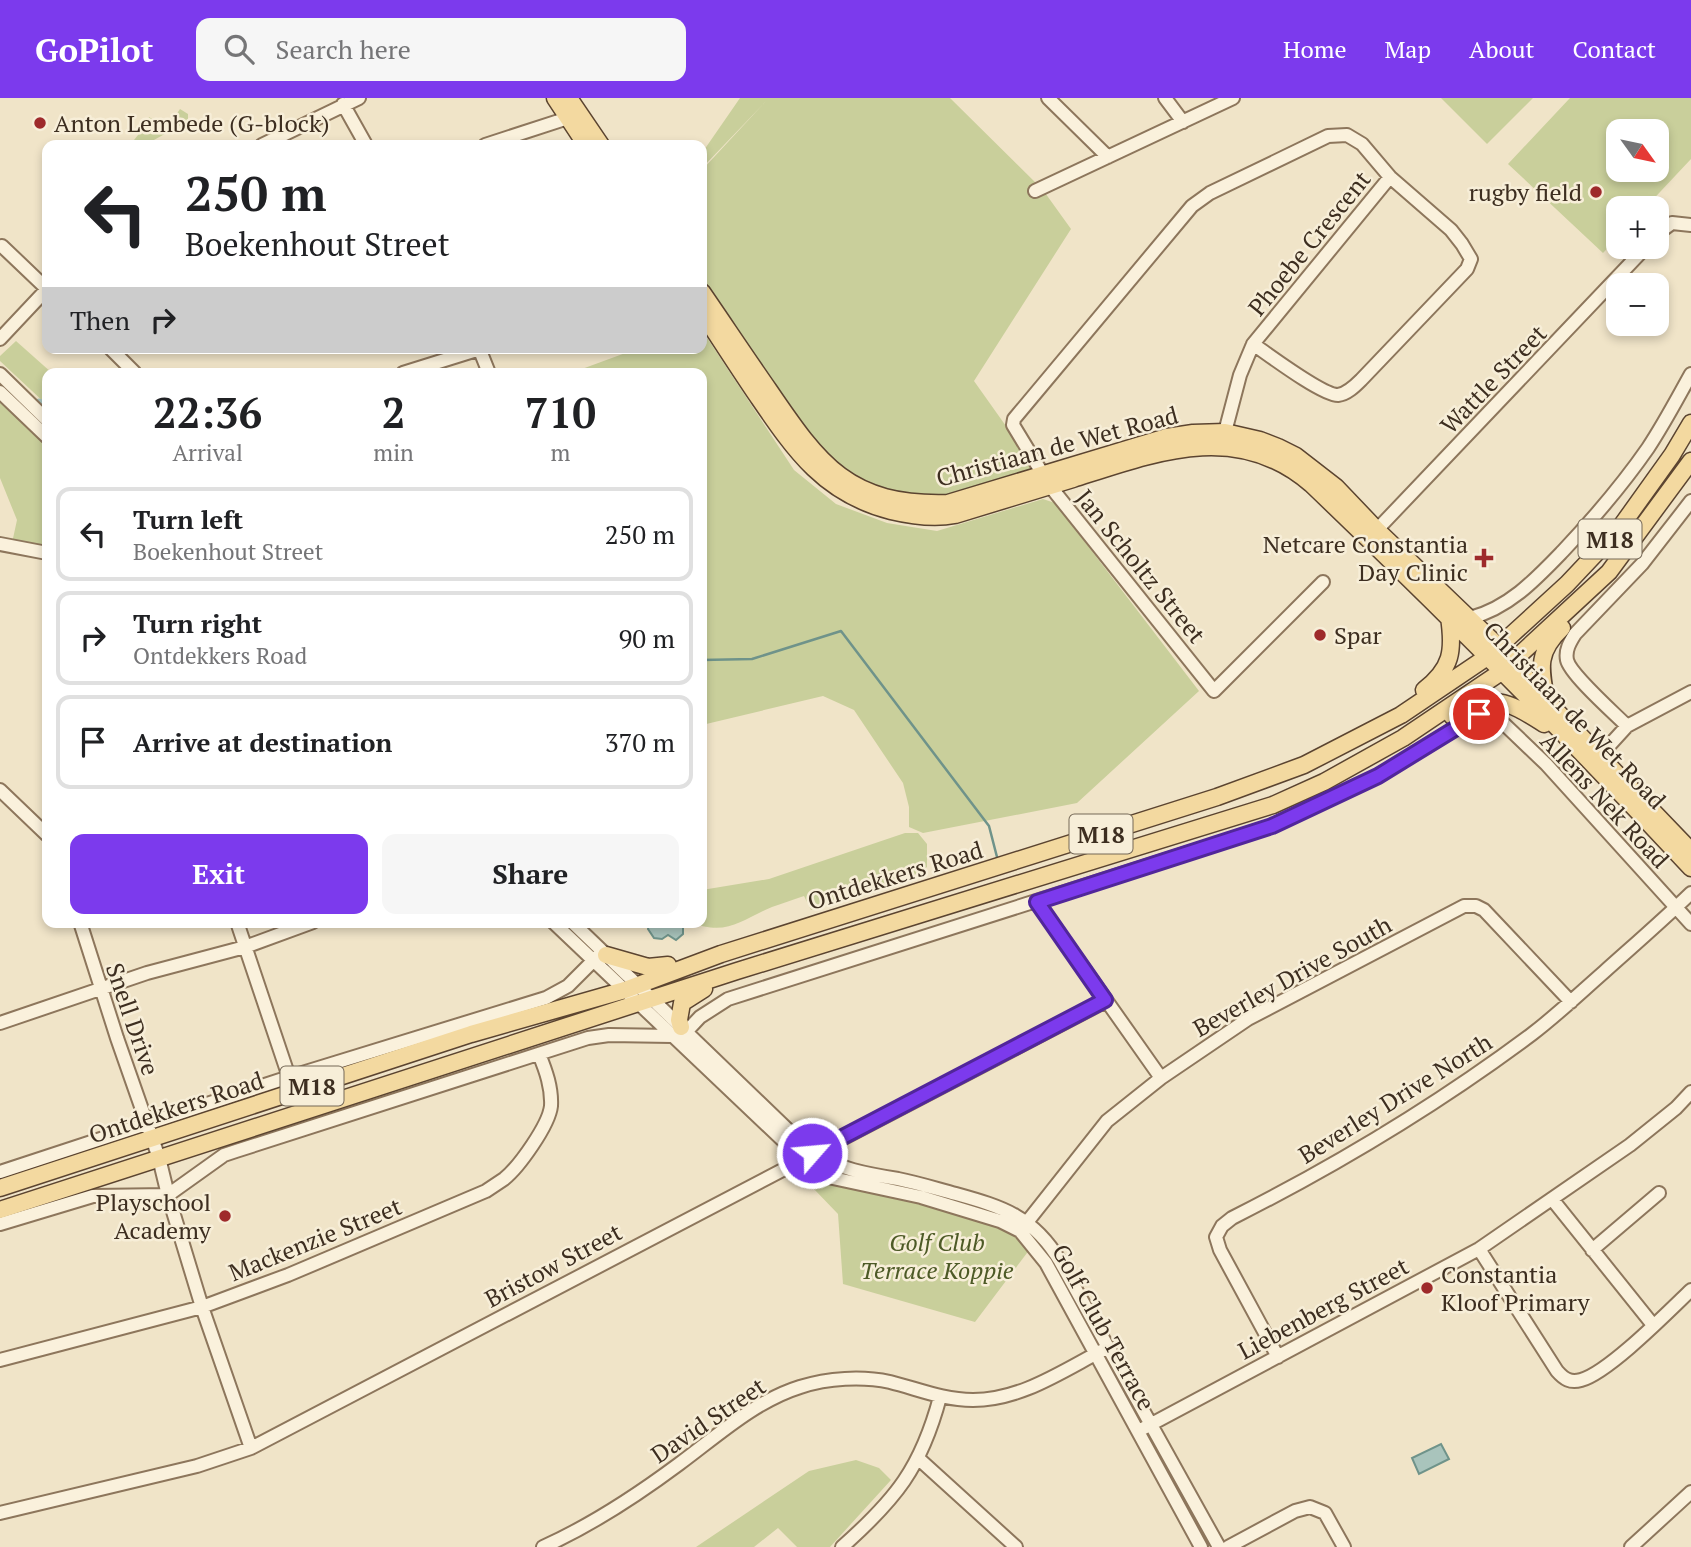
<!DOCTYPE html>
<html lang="en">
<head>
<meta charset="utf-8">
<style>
	body { margin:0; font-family:"PT Serif",serif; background:#f6f6f6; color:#202124; height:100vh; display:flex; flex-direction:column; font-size:26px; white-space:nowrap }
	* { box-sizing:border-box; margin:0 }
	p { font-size:23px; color:#757577 }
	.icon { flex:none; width:38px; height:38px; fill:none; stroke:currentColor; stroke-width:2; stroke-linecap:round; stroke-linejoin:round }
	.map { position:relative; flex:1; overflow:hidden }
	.sheet { position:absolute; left:42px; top:270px; width:665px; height:560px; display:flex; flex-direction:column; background:#fff; border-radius:14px; box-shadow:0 4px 10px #0003 }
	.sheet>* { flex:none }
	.banner { position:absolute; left:42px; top:42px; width:665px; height:214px; border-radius:14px; box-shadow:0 4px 10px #0003; background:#fff; color:#202124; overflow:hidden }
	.needle { width:46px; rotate:123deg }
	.buttons { position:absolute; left:1606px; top:21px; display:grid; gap:14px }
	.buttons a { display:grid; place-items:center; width:63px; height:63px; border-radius:14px; background:#fff; box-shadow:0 4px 10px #0003; font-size:35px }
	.pin { position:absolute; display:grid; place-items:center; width:60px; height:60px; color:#fff; margin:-30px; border:4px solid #fff; border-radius:50%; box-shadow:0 2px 7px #0007 }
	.me { position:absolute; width:77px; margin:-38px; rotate:63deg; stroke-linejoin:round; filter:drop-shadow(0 0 5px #0008) }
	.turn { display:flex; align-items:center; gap:24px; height:147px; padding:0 28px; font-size:32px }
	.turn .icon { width:91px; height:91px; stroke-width:2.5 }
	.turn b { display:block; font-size:49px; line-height:60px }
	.then { display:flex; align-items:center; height:66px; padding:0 28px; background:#0003; gap:14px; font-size:26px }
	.eta { display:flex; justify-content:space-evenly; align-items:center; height:119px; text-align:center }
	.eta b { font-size:42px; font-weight:700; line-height:49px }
	.primary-button { display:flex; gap:14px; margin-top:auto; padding:14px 28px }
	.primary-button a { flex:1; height:80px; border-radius:14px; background:#7c3aed; color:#fff; font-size:28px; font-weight:700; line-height:80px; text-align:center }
	.primary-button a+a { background:#f6f6f6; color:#202124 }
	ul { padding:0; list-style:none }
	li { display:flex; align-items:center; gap:21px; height:94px; margin:0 14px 10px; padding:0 14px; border:4px solid #e0e0e0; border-radius:14px }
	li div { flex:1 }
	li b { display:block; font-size:26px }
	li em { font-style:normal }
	header { display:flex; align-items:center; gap:42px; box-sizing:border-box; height:98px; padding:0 35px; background:#7c3aed; color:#fff }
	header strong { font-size:33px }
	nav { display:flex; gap:38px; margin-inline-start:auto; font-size:24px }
	.search { width:490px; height:63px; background:#f6f6f6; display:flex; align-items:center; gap:18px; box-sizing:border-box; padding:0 24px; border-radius:14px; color:#757577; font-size:26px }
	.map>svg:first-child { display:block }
	.green { fill:#c9cf9b; fill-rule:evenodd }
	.water { fill:#a9c4bc; stroke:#6f938a; stroke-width:2 }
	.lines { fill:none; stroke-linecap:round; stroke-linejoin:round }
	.stream { stroke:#6f938a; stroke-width:2.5 }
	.canal { stroke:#a9c4bc; stroke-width:9 }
	.minor-casing { stroke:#8d765c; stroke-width:16 }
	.major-casing { stroke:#5b4430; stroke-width:19 }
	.minor { stroke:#faf1dc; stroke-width:12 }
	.major { stroke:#f3d9a0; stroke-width:16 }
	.route-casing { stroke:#51269a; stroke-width:18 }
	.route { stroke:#7c3aed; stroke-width:12 }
	.poi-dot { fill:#9e2a2b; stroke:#f7eed8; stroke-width:2.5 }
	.labels { text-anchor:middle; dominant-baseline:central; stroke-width:5; stroke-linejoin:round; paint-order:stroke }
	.shield { fill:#f7eed8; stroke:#756857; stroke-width:2 }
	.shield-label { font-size:23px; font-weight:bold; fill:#3d2e20 }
	.poi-label { font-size:24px; fill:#3d2e20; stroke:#f7eed8; text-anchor:start }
	.street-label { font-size:24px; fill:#3d2e20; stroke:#f7eed8 }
	.park-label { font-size:24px; font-style:italic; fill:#4d5a26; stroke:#f7eed8 }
</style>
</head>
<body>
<header>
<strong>GoPilot</strong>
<div class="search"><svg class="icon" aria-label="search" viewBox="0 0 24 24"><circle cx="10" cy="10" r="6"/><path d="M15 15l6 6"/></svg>Search here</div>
<nav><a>Home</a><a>Map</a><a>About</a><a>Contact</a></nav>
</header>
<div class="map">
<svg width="1691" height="1449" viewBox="0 0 1691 1449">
	<rect width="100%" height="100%" fill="#f0e4c8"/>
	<!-- green -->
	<path class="green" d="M740,0H950L1043,92L1071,131L974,283L1035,369L989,385L940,399L875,393L840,373L797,330L702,181V72L767,2L702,70V55Z
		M1441,0H1533L1487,46Z
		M1570,0H1691V61L1645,110H1619V138L1603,155L1508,66ZM1619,33H1657V72H1619Z
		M180,11L188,16V23L145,47H130L146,27L149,19L167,30Z
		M702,232L794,372L836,406L887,425L937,433L1043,401L1055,405L1199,593L1077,705L923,735L909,729V709L903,685L854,612L823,598L702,627V275H571L639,250H702Z
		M16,243L52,275H47V307L0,263V258Z
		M0,300L47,346V452L12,445L17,422L0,380Z
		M905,735H918L927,746V769L908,781L863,794L859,788L839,794L837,805L811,812L804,798C793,802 783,805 772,809C741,822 727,839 690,824H702V792L769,781Z
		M812,1070L968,1112L1033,1147L975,1224L843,1186L838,1116L813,1090Z
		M856,1362L879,1370L891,1382L830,1449H797L778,1430L754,1449H696L809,1373Z"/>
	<!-- water -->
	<path class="water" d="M649,824H677L683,829V836L676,842L668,837L662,841L654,840L648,831Z
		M1441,1346L1449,1361L1419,1376L1412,1360Z"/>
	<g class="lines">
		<!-- stream -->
		<path class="stream" d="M702,562L752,561L841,533L989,728L997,759"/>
		<!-- canal -->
		<path class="canal" d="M39,305L47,308"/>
		<!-- minor casing -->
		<g class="minor-casing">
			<path id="minor" d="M1048,0L1108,59
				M1165,0L1183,24
				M343,6L366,47
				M262,47L359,0
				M485,47L568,20L573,16
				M1035,93L1233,0
				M1657,136L1672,125L1691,127
				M2,148L47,191
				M0,241L47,191
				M1253,246C1269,257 1322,297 1338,297C1347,296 1355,288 1361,282L1467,171L1471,161L1462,146L1451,132L1390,79L1362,46L1347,37L1328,38L1210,95L1192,108L1014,321L1013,327L1050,388L1214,593L1323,484
				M110,250L135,275
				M479,250L489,275
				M403,275L483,250
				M0,276L47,322
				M0,294L47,339
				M1225,334L1240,277L1253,246L1390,79
				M1371,438L1646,149
				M0,446L47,455
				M1470,520C1509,510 1536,481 1563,453C1594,420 1623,386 1648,350C1664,326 1677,301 1691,276
				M1627,628C1614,615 1570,576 1567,562C1565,552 1570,544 1575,536L1642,466L1691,403
				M1596,662L1627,628L1691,594
				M0,692L47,737
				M1037,804L1161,980
				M80,824L117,940L159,1060L168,1097L202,1209L251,1350
				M237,824L289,979
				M553,824L812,1070L828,1079L921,1099L1000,1123L1020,1133L1046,1165L1201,1449
				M572,824L812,1055C839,1071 867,1076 898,1081C918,1085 937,1091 956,1096C1003,1109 1034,1119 1060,1163L1219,1449
				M0,925L147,875L245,849L313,824
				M686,934L700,919L728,901L1272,728L1378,678L1468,622L1483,615L1502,624L1546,666L1691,826
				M0,1074L289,979L546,900L568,888L598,858
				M1552,1101L1653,1227
				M0,1126L93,1098L168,1097L224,1057L236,1053L588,940L609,937L672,938
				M1024,1128L1107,1023L1161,980L1248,921L1464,808H1476L1484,812L1571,904
				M1479,1151L1557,1273C1564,1281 1570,1285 1581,1282C1608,1275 1668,1214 1691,1192
				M1592,1152L1659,1095
				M1278,1259L1220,1152L1216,1139L1222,1128L1232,1120C1337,1067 1437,1007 1532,936C1557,917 1580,895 1604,874C1633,848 1663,822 1691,795
				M0,1262L202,1209L288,1177L486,1093C492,1089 498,1085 504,1081C519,1069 549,1027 551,1008C552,990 546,973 539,956
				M1144,1330L1479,1151L1630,1047L1676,1010L1691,994
				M919,1361L1016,1449
				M0,1415L197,1368L251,1350L1106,903
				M543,1449C592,1427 636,1398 679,1366C717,1338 755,1303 800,1289C828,1280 862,1278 890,1284C918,1291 943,1302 973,1302C1020,1302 1061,1274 1101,1253
				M842,1449C896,1401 921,1370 940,1299
				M1228,1449L1295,1413L1310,1409L1325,1415L1344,1449
				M1631,1449L1691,1394"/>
		</g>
		<!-- major casing -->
		<g class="major-casing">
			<path id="major" d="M555,0L586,47
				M569,0L601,47
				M702,194C724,226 746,259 769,292C820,367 849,408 948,405L1167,339L1193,335L1225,334L1260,342L1278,349L1296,358L1336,389L1377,432L1498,548L1546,602L1691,753
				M702,214C721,243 739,271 758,299C795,353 824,396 891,413C912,418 934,421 955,417C994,405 1034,393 1073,381C1154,355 1237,322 1311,386C1441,510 1568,638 1691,770
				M1424,592C1452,570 1454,553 1449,519
				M1546,601C1540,569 1537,554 1562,530
				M1452,618C1493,595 1506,602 1544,626
				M606,857L648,869L668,867
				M681,929L679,922L682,905L704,891
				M0,1090L471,936L625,892L721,856L1217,699L1304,667L1401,617L1487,559L1508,540L1567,486L1619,431L1672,357L1691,325
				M0,1112L737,873L1273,707L1324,684L1403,640L1501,574L1609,474L1691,363"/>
		</g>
		<!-- minor -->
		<use href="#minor" class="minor"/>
		<!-- major -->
		<use href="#major" class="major"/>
	</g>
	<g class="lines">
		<!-- route casing -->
		<g class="route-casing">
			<path id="route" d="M812,1055L1105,902L1037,804L1272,728L1378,678L1479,616"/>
		</g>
		<!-- route -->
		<use href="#route" class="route"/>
	</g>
	<!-- markers -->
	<g class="poi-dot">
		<circle cx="40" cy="25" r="7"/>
		<circle cx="1596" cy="94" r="7"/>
		<path d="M1480.5 449.5h7v7h7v7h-7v7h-7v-7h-7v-7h7z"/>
		<circle cx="1320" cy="537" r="7"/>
		<circle cx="225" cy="1118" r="7"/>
		<circle cx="1427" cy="1190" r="7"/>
	</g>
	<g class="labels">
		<!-- shield labels -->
		<g class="shield">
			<rect x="1578.5" y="421.5" width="63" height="39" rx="5"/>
			<rect x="1069.5" y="716.5" width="63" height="39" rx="5"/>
			<rect x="280.5" y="968.5" width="63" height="39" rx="5"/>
		</g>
		<g class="shield-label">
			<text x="1610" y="441">M18</text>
			<text x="1101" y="736">M18</text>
			<text x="312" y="988">M18</text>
		</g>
		<!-- poi labels -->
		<g class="poi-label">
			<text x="54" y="25">Anton Lembede (G-block)</text>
			<text x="1582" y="94" text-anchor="end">rugby field</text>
			<text x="1468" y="446" text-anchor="end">Netcare Constantia<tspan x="1468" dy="28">Day Clinic</tspan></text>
			<text x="1334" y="537">Spar</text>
			<text x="211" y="1104" text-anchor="end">Playschool<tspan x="211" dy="28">Academy</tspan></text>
			<text x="1441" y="1176">Constantia<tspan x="1441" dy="28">Kloof Primary</tspan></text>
		</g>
		<!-- street labels -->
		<g class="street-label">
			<text transform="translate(1309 145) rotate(-51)">Phoebe Crescent</text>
			<text transform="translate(1493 281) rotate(-46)">Wattle Street</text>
			<text transform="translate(1057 348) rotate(-15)">Christiaan de Wet Road</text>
			<text transform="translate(1141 468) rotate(51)">Jan Scholtz Street</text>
			<text transform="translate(1575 617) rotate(46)">Christiaan de Wet Road</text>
			<text transform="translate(1605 702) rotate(47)">Allens Nek Road</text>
			<text transform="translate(895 777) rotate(-17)">Ontdekkers Road</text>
			<text transform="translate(1292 878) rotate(-29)">Beverley Drive South</text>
			<text transform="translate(133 921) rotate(71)">Snell Drive</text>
			<text transform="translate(1395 1000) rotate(-32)">Beverley Drive North</text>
			<text transform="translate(176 1009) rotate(-18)">Ontdekkers Road</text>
			<text transform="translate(315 1141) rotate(-22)">Mackenzie Street</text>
			<text transform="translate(553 1167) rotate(-28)">Bristow Street</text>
			<text transform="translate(1323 1210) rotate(-28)">Liebenberg Street</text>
			<text transform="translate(1104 1229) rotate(61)">Golf Club Terrace</text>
			<text transform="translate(708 1322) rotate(-34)">David Street</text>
		</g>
		<!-- park labels -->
		<g class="park-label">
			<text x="937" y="1144">Golf Club<tspan x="937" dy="28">Terrace Koppie</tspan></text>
		</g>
	</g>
</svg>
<div class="buttons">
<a><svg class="needle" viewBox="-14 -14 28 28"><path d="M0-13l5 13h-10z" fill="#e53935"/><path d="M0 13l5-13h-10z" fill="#757577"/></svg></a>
<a>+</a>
<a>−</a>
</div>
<div class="pin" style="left:1479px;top:616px;background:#d93025"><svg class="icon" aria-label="arrive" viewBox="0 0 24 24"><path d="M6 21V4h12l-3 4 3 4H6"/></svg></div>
<svg class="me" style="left:812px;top:1055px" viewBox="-20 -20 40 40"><circle r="17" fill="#7c3aed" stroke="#fff" stroke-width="3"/><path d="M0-11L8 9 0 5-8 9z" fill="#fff"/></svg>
<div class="banner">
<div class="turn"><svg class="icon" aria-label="left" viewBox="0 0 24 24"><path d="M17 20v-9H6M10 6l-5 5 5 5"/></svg><div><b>250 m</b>Boekenhout Street</div></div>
<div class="then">Then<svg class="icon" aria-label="right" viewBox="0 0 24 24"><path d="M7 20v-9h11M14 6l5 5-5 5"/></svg></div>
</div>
<section class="sheet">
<div class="eta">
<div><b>22:36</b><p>Arrival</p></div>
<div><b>2</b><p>min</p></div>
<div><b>710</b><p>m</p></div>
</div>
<ul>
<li><svg class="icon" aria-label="left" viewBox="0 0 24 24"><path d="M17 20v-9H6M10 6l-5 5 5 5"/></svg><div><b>Turn left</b><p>Boekenhout Street</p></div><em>250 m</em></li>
<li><svg class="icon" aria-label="right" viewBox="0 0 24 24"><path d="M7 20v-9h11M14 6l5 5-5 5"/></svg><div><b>Turn right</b><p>Ontdekkers Road</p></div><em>90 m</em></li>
<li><svg class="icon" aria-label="arrive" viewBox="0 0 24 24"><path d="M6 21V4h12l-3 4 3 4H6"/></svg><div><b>Arrive at destination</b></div><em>370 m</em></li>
</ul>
<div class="primary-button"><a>Exit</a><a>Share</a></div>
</section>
</div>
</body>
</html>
